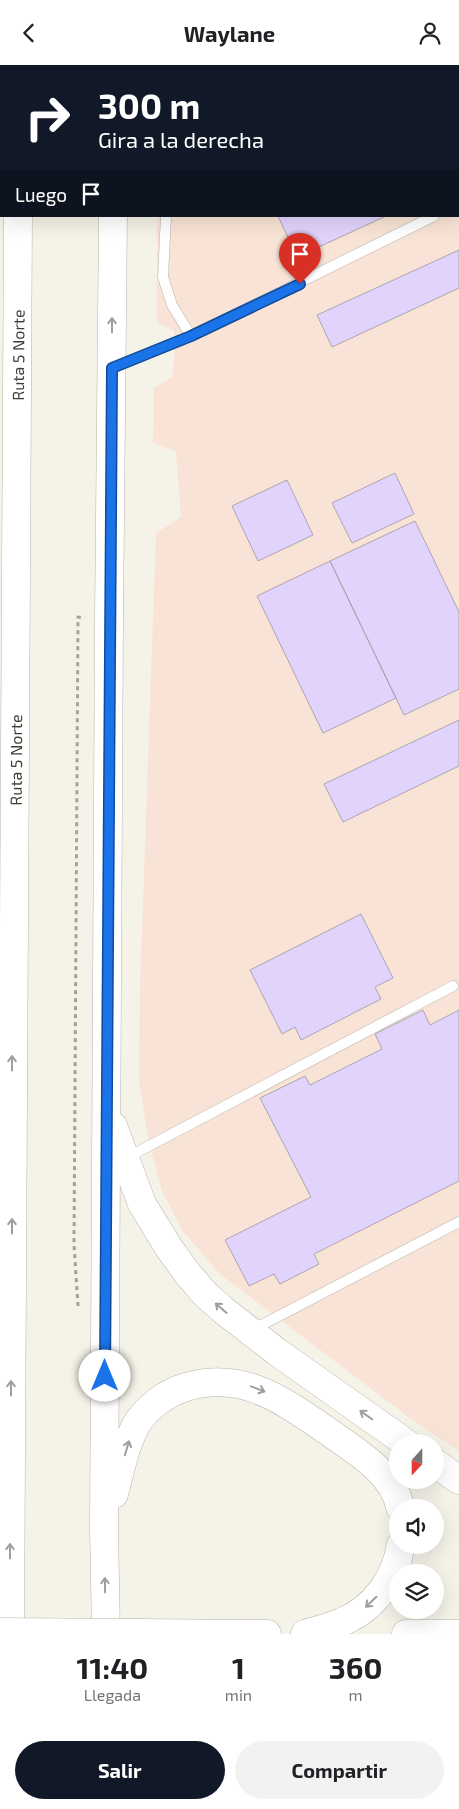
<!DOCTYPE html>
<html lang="es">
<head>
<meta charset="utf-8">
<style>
	body { margin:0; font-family:"Exo 2",sans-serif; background:#f2f2f2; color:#202124; height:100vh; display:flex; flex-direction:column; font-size:19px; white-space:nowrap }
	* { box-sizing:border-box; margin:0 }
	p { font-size:16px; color:#757577 }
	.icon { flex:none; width:28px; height:28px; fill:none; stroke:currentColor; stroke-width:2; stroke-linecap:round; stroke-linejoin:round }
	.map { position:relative; height:1569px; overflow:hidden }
	.side { display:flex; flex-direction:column; background:#fff; flex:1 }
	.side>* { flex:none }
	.banner { position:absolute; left:0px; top:0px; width:460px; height:152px; box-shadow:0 5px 20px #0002; background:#111827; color:#fff; overflow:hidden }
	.needle { width:32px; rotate:201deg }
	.tools { position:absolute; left:389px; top:1369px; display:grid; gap:10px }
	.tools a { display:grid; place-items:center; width:55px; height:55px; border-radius:50%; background:#fff; box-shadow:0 5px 20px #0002; font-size:25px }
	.pin { position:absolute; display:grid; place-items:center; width:42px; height:42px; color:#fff; margin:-51px -21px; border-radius:50% 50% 50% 0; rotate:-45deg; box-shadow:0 0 5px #0007 }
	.pin .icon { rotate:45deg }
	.me { position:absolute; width:55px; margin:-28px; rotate:0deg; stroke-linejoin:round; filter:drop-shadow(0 0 4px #0008) }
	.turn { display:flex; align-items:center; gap:18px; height:105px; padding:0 15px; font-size:22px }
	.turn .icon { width:65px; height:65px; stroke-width:2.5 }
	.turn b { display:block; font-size:35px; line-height:42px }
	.then { display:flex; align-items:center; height:48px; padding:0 15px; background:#0003; gap:10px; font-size:19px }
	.eta { display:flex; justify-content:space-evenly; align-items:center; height:85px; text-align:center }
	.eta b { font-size:30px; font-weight:700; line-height:35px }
	.cta { display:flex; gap:10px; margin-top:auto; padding:10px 15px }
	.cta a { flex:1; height:58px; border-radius:30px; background:#111827; color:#fff; font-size:20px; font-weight:700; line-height:58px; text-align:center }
	.cta a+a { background:#f2f2f2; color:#202124 }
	header { display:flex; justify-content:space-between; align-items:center; height:65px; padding:0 15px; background:#fff; font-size:22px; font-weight:700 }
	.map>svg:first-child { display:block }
	.industrial { fill:#f9e3d6 }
	.building { fill:#e2d3fc; stroke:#a9a6af }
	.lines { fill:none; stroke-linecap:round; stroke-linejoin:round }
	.service-casing { stroke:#b7b3aa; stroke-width:11 }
	.tertiary-casing { stroke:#b7b3aa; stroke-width:26 }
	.primary-casing { stroke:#b7b3aa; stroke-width:29 }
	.motorway-casing { stroke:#b7b3aa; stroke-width:29 }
	.path { stroke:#a4a29a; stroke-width:3; stroke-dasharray:4 4; stroke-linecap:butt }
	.service { stroke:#fff; stroke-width:10 }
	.tertiary { stroke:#fff; stroke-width:25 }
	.primary { stroke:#fff; stroke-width:28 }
	.motorway { stroke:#fff; stroke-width:28 }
	.primary-bridge-casing { stroke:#b7b3aa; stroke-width:29; stroke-linecap:butt }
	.primary-bridge { stroke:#fff; stroke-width:28 }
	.oneway { stroke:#9e9e9c }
	.route-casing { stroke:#114b97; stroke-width:12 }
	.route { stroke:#1a73e8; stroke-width:9 }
	.labels { text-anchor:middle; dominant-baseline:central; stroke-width:4; stroke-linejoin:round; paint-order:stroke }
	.street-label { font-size:16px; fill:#3e3d39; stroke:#fff }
</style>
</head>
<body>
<header><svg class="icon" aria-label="back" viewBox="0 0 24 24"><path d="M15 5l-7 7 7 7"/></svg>Waylane<svg class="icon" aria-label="person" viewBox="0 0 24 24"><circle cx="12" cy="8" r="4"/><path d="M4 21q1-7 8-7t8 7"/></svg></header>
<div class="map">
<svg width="459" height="1569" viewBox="0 0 459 1569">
	<rect width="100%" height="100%" fill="#f5f2e8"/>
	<!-- industrial -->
	<path class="industrial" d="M157,0H459V1386L407,1351L220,1209L182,1165L162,1126L148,1073L139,1015L140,924L156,468L181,452L176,386L153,378L154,323L173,311L175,278L174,265L157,258V151H459V1Z"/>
	<!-- building -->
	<path class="building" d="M208,0H410L411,1H208Z
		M278,151H386L297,192Z
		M459,185V223L332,282L317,250Z
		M395,408L414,449L352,478L332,438Z
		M287,415L313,470L258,496L232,441Z
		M415,456L459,547V624L404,650L330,496Z
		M330,496L396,633L323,668L257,531Z
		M459,655V701L343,757L324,719Z
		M361,849L393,913L375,922L381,934L301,975L295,962L282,969L250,905Z
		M423,945L430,960L459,945V1116L314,1189L319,1199L280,1219L274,1209L249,1221L225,1175L311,1132L260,1033L305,1011L310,1020L382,984L375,969Z"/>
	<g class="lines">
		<!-- service casing -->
		<g class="service-casing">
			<path id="service" d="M173,1V0
				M166,151L163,212L172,240L191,271
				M114,302L191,271L434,151
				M126,1093L453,921
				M252,1265L459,1157"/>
		</g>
		<!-- tertiary casing -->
		<g class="tertiary-casing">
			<path id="tertiary" d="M114,1V0"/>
		</g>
		<!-- primary casing -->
		<g class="primary-casing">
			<path id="primary" d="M113,1061L142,1139L169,1183L187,1208L206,1230L223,1245L277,1287L406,1378
				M435,1398L459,1415
				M114,1429C120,1406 125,1381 136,1360C147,1342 166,1328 186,1322C244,1305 283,1336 329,1367C355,1386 394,1408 400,1442
				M140,1568L267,1569
				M106,1569L104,1464L109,554L113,151
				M305,1569C318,1565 331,1562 342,1557C375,1543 395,1514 401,1480
				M406,1569H459"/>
		</g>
		<!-- motorway casing -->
		<g class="motorway-casing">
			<g id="motorway">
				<path d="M97,0L98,1"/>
				<path d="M18,1V0"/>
				<path id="s1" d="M10,1569L18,151"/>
			</g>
		</g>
		<!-- path -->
		<path class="path" d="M78,1241L74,1179L78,552L85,553"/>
		<!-- service -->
		<use href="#service" class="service"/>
		<!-- tertiary -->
		<use href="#tertiary" class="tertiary"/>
		<!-- primary -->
		<use href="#primary" class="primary"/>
		<!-- motorway -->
		<use href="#motorway" class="motorway"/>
		<!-- primary-bridge casing -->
		<g class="primary-bridge-casing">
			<path id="primary-bridge" d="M0,1567L140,1568"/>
		</g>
		<!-- primary-bridge -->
		<use href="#primary-bridge" class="primary-bridge"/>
	</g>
	<!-- one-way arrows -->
	<defs><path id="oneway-shaft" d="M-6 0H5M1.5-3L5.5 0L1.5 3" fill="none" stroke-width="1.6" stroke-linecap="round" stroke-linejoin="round" transform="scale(1.25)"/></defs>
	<g class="oneway">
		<use href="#oneway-shaft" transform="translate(112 260) rotate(-90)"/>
		<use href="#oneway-shaft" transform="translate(12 998) rotate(-90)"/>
		<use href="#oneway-shaft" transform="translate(12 1161) rotate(-90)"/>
		<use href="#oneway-shaft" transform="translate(221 1243) rotate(-139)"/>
		<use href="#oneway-shaft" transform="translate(11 1323) rotate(-90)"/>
		<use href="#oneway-shaft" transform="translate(258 1324) rotate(21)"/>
		<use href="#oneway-shaft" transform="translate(366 1350) rotate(-145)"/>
		<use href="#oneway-shaft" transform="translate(127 1383) rotate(-73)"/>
		<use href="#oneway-shaft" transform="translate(10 1486) rotate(-90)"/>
		<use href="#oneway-shaft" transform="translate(105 1520) rotate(-91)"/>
		<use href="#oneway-shaft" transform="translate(371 1537) rotate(136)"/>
	</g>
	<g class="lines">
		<!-- route casing -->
		<g class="route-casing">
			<path id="route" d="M105,1311L112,303L191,271L300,219"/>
		</g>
		<!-- route -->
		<use href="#route" class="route"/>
	</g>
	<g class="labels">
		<!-- street labels -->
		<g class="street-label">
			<text stroke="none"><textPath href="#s1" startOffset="1279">Ruta 5 Norte</textPath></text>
			<text stroke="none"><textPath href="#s1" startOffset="874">Ruta 5 Norte</textPath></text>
		</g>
	</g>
</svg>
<div class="tools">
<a><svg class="needle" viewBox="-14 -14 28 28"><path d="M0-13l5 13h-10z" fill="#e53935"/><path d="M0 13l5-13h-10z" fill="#757577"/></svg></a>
<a><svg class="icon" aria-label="sound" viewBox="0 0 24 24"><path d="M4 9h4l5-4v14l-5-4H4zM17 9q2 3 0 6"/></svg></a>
<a><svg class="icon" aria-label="layers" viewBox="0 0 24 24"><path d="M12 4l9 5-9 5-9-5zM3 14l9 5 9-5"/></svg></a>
</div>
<div class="pin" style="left:300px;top:219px;background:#d93025"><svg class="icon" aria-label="arrive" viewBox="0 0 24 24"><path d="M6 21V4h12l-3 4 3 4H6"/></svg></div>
<svg class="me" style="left:105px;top:1311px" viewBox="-20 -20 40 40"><circle r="19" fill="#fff"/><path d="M0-13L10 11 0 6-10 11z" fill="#1a73e8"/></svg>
<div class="banner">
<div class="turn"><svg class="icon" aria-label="right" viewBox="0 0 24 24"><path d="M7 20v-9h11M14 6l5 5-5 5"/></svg><div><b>300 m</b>Gira a la derecha</div></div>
<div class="then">Luego<svg class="icon" aria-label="arrive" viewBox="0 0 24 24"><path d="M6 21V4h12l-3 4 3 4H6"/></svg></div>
</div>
</div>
<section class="side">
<div class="eta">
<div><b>11:40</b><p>Llegada</p></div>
<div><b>1</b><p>min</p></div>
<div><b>360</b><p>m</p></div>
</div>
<div class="cta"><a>Salir</a><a>Compartir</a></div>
</section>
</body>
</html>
